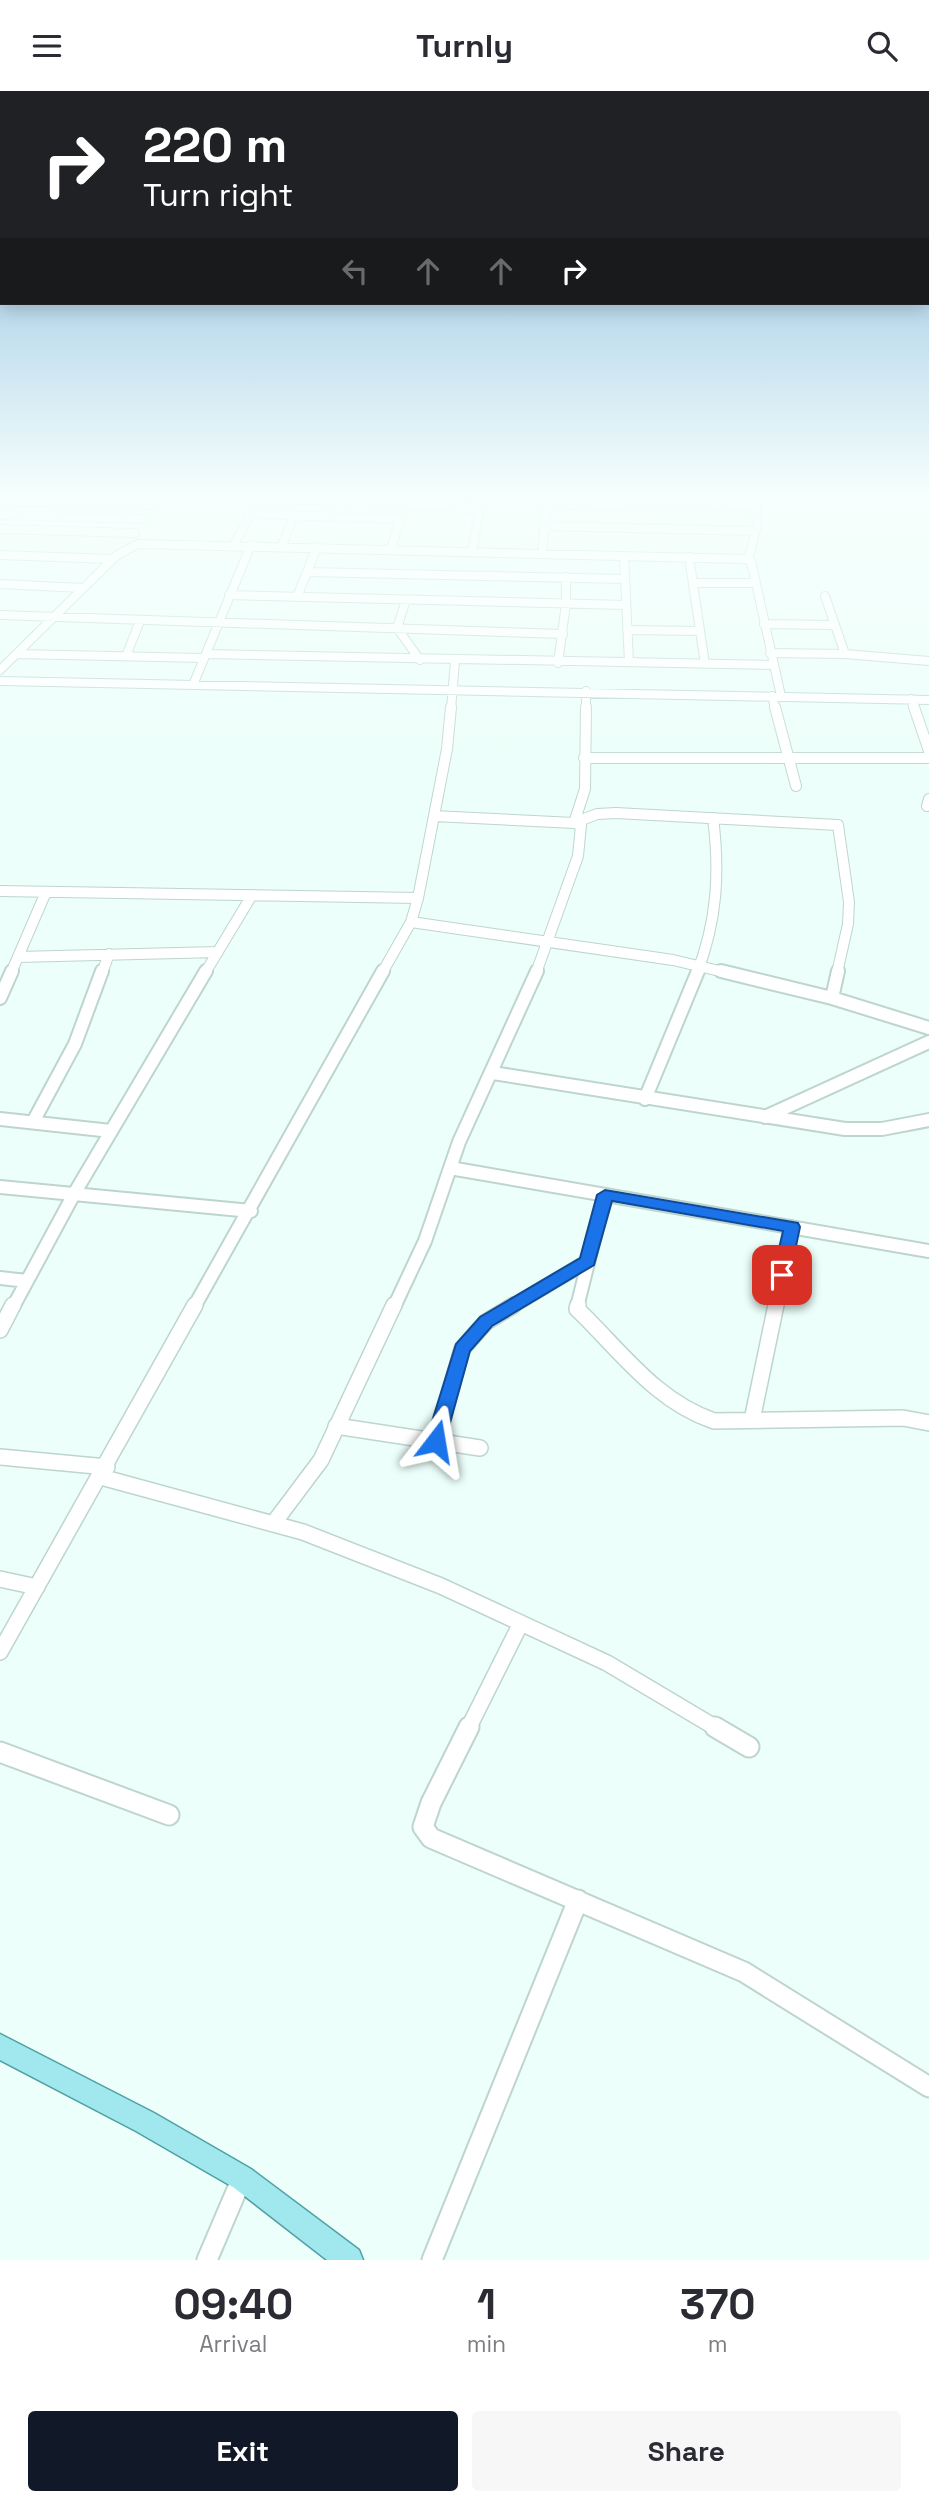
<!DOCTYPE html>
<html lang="en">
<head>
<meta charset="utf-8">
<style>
	body { margin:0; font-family:"Space Grotesk",sans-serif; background:#f7f7f7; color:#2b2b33; height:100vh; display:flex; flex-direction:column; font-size:26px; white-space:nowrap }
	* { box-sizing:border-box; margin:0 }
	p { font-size:23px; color:#7c7c81 }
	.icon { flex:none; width:38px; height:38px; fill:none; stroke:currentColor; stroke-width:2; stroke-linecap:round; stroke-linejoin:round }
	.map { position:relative; height:2169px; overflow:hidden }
	.panel { display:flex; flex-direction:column; background:#fff; flex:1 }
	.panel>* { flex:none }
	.top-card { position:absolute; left:0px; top:0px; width:929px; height:214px; box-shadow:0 4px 18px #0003; background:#202124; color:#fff; overflow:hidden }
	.pin { position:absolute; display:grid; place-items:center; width:60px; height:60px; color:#fff; margin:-30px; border-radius:14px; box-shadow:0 4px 10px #0006 }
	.me { position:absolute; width:77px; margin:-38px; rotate:14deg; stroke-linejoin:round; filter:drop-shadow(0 0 5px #0008) }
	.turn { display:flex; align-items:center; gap:24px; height:147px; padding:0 28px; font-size:32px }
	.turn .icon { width:91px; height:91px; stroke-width:2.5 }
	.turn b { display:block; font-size:49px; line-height:60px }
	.lanes { display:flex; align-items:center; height:66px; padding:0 28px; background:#0003; justify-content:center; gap:35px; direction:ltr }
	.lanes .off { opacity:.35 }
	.eta { display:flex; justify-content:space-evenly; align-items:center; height:119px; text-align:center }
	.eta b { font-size:42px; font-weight:700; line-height:49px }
	.button { display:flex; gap:14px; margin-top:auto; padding:14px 28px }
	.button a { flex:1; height:80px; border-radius:7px; background:#111827; color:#fff; font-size:28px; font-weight:700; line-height:80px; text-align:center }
	.button a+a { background:#f7f7f7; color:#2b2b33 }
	header { display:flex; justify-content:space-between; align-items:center; height:91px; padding:0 28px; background:#fff; font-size:32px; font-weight:700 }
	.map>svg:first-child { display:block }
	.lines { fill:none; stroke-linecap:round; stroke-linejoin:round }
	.minor-far4-casing { stroke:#bed5cf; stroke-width:10 }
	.minor-far3-casing { stroke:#bed5cf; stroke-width:12 }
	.minor-far2-casing { stroke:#bed5cf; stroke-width:16 }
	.minor-far1-casing { stroke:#bed5cf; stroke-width:18 }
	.minor-casing { stroke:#bed5cf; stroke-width:23 }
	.major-casing { stroke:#4fa0a4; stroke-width:3 }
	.minor-far4 { stroke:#fff; stroke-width:8 }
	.minor-far3 { stroke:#fff; stroke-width:10 }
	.minor-far2 { stroke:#fff; stroke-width:12 }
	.minor-far1 { stroke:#fff; stroke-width:15 }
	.minor { stroke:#fff; stroke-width:19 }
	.major { fill:#a0e8ed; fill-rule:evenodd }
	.route { fill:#1a73e8; stroke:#114b97; stroke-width:2 }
</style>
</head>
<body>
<header><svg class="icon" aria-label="menu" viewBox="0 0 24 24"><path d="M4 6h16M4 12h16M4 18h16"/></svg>Turnly<svg class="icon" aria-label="search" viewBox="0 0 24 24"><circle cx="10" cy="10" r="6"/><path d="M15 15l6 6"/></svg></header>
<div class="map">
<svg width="929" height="2169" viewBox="0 0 929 2169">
	<rect width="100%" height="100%" fill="#ecfffa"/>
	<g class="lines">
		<!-- minor-far4 casing -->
		<g class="minor-far4-casing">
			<path id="minor-far4" d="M257,408L405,412
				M0,411L154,414
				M624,412L756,416L757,435L748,469
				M547,413L625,416
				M405,415L480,417
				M251,423L400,428
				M0,424L144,428
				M545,435L755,440
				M0,438L135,442
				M234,453L254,417
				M282,455L294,424
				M391,458L402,422
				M472,461L481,408
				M542,463L547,408
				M0,464L112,468
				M624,465L629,571
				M689,466L705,573
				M307,481L625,488
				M693,492H755
				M0,493L83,497
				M229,504L626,514
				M825,505L845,563
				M297,506L317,456
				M406,509L397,537L420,569
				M0,524L563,543
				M764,533L834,534
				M627,539L700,540
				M770,562L845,563L929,570
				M17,563L204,567
				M206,563L773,574
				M126,565L140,530
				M558,572L566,513V486
				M0,579L117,464L138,453L744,468L751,470L781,605
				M0,590L929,609
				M193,594L251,454
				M772,605L775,618
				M911,608L914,618
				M451,618L455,570
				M586,618V600"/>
		</g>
		<!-- minor-far3 casing -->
		<g class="minor-far3-casing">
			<path id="minor-far3" d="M775,616L796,695
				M914,616L929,660
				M584,667H929
				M927,715L929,708
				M434,725L574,732L597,723L616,722L838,734L849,811L848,833L837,882
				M0,800L418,807L411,831L382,882
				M418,807L447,658L451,616
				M411,831L673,869L728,882
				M18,866L218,861
				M11,882L46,801
				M102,882L109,863
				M205,882L252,804
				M536,882L578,765L581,734L574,732L585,698L586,616
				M697,882C717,830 720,782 713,727"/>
		</g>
		<!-- minor-far2 casing -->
		<g class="minor-far2-casing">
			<path id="minor-far2" d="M721,880L832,907L929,937
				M0,907L12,880
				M832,907L838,880
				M493,982L845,1038H882L929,1029
				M645,1008L698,880
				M765,1026L929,951
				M0,1028L111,1040
				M33,1031L75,953L102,880
				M450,1077L929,1160
				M0,1096L251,1120
				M0,1187L27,1190
				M13,1216L74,1103L206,880
				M194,1216L383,880
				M394,1216L425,1150L459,1051L537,880
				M511,1216L588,1170
				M577,1216L605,1104
				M775,1216L792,1136"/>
		</g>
		<!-- minor-far1 casing -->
		<g class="minor-far1-casing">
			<path id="minor-far1" d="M578,1214L577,1218C620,1259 655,1310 714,1330L903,1327L929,1332
				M0,1239L13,1214
				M752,1329L776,1214
				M336,1335L480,1357
				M436,1350L462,1258L486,1231L514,1214
				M0,1366L107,1376
				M101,1386L303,1441L441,1495L607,1572L718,1638
				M273,1433L321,1369L394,1214
				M0,1488L37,1496
				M0,1561L195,1214
				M468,1638L521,1532"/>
		</g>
		<!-- minor casing -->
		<g class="minor-casing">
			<path id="minor" d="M469,1636L431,1712L423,1736L431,1747L744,1881L929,1996
				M715,1636L749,1656
				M0,1661L169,1724
				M207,2169L242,2087
				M432,2169L578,1809"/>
		</g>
		<!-- major casing -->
		<g class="major-casing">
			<path id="major" d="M0,1943L154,2022L251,2078L359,2159L363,2169H327L233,2096L136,2040L0,1969Z"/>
		</g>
		<!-- minor-far4 -->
		<use href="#minor-far4" class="minor-far4"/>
		<!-- minor-far3 -->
		<use href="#minor-far3" class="minor-far3"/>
		<!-- minor-far2 -->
		<use href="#minor-far2" class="minor-far2"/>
		<!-- minor-far1 -->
		<use href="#minor-far1" class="minor-far1"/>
		<!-- minor -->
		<use href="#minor" class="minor"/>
		<!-- major -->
		<use href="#major" class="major"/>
	</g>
	<!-- sky -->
	<linearGradient id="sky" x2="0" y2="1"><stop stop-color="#76b0d9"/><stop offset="0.57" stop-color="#f6fffd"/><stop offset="1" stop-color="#f6fffd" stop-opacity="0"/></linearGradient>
	<rect width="929" height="711" fill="url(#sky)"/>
	<!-- route -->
	<path class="route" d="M605,1099L798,1132L800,1136L790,1184L782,1190L773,1184L783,1140L612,1110L594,1174L492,1235L470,1260L445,1350L436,1358L429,1356L426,1350L456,1253L480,1226L580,1167L597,1104Z"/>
</svg>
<div class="pin" style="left:782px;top:1184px;background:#d93025"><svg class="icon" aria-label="arrive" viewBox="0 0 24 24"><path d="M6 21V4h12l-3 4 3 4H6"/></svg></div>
<svg class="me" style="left:436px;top:1350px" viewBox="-20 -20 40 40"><path d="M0-17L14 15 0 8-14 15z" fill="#1a73e8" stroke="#fff" stroke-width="4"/></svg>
<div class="top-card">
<div class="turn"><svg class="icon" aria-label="right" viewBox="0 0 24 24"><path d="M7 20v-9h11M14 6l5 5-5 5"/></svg><div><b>220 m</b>Turn right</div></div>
<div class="lanes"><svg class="icon off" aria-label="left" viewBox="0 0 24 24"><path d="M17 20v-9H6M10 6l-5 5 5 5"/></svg><svg class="icon off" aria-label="ahead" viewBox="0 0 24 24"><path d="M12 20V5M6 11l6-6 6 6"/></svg><svg class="icon off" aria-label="ahead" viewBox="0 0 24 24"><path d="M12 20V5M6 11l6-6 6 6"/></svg><svg class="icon" aria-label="right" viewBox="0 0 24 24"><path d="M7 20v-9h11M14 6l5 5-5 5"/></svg></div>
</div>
</div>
<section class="panel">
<div class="eta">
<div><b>09:40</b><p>Arrival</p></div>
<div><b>1</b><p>min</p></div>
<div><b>370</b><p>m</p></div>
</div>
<div class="button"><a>Exit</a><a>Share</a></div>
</section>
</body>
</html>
